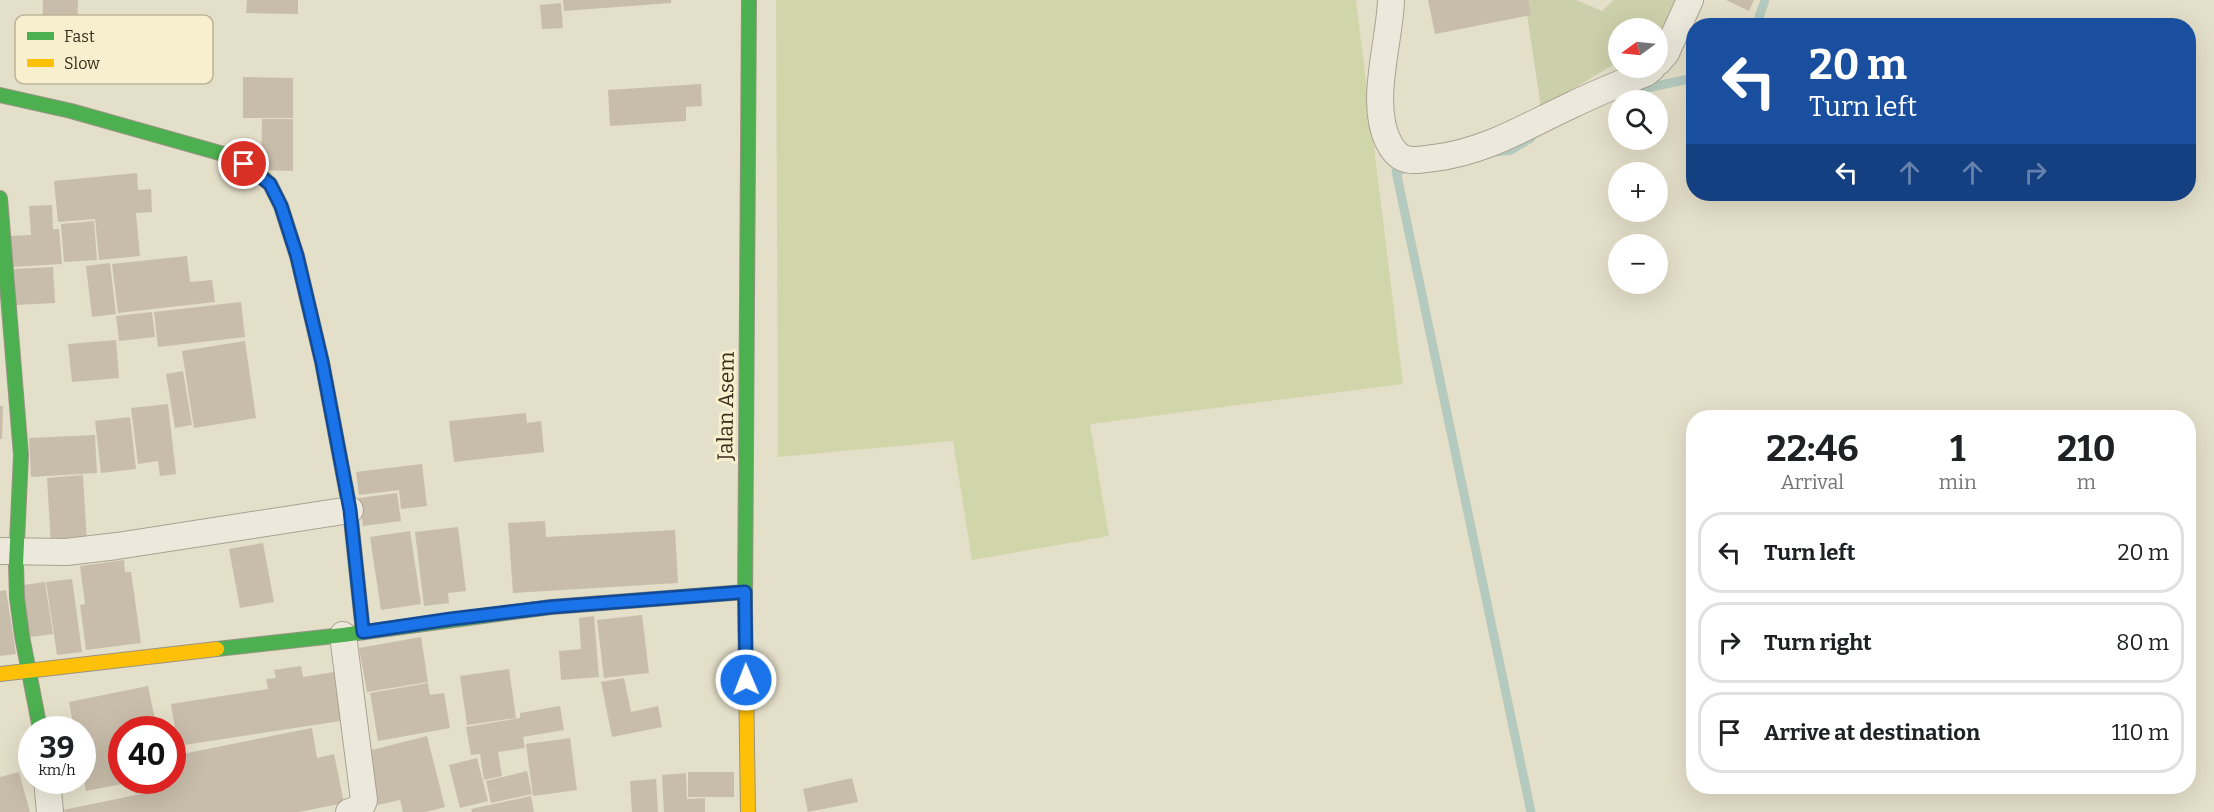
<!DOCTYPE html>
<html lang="en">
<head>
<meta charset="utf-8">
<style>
	body { margin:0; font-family:Bitter,serif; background:#f2f2f2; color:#202124; height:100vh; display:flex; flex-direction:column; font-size:22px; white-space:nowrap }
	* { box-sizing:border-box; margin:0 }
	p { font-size:20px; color:#757577 }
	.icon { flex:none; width:33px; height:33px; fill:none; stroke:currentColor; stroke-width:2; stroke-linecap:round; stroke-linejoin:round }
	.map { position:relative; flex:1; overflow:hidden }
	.panel { position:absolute; left:1686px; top:410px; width:510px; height:384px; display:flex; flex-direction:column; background:#fff; border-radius:24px; box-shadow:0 6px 24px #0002 }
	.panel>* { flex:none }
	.guide { position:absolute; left:1686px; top:18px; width:510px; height:183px; border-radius:24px; box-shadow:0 6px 24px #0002; background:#1a4fa0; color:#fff; overflow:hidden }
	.needle { width:39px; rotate:255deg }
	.tools { position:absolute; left:1608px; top:18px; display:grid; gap:12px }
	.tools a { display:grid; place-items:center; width:60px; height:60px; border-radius:50%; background:#fff; box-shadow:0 6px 24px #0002; font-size:30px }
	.speed { position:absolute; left:18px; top:716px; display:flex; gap:12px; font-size:30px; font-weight:700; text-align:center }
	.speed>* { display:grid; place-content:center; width:78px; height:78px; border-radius:50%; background:#fff; box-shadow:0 6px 24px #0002; line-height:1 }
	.speed small { font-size:15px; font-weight:400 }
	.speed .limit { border:9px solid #d22; background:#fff; color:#111 }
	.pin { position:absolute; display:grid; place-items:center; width:51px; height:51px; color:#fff; margin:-26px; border:3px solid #fff; border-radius:50%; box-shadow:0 2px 6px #0007 }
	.me { position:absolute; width:66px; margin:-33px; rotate:359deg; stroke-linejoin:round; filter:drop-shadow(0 0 4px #0008) }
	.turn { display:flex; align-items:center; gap:21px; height:126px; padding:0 24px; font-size:27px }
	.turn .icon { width:78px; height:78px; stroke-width:2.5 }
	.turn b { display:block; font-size:42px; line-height:51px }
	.lanes { display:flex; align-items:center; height:57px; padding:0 24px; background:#0003; justify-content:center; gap:30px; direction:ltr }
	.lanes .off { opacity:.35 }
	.eta { display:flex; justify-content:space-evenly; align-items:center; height:102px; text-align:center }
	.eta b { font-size:36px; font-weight:700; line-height:42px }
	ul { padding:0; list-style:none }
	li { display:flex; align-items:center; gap:18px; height:81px; margin:0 12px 9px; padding:0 12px; border:3px solid #e0e0e0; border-radius:24px }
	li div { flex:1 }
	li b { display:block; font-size:22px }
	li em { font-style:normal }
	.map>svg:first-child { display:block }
	.green { fill:#d1d6aa }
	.cemetery { fill:#cbd0aa }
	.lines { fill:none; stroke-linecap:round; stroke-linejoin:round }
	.stream { stroke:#b5cabf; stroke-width:9 }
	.building { fill:#c8bdaa }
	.street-casing { stroke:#a9a293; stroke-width:28 }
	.fast-casing { stroke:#999383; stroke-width:16 }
	.slow-casing { stroke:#999383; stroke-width:16 }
	.street { stroke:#ece9dc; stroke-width:26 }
	.fast { stroke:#4caf50; stroke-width:14 }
	.slow { stroke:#ffc107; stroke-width:14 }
	.route-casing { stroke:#114b97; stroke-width:15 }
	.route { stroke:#1a73e8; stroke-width:10 }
	.labels { text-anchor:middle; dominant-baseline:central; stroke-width:6; stroke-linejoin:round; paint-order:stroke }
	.street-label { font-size:21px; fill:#372c1b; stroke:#f7efcd }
	.key { fill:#f7efcd; stroke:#bdb498; stroke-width:1.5 }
	.key-label { font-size:16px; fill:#372c1b }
</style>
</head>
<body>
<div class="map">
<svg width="2214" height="812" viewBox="0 0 2214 812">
	<rect width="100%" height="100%" fill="#e4dfc9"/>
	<!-- green -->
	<path class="green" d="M776,0H1356L1403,384L1090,424L1109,536L972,560L953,441L778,457Z"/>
	<!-- cemetery -->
	<path class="cemetery" d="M1525,0H1576L1602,11L1614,0H1678L1671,17L1658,31V28H1618V62L1541,108Z"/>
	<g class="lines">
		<!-- stream -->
		<path class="stream" d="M1756,26L1765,0
			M1627,92L1694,78
			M1497,152L1511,150L1531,138
			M1410,168L1396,171L1531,812"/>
	</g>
	<!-- building -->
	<path class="building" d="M43,0H78L76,82L41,81Z
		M247,0H298V14L246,13Z
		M563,0H671V3L564,11Z
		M1428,0H1528L1531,15L1435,34Z
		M1726,0H1754L1749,11Z
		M561,3L563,28L542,29L540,5Z
		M243,77L293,78V118H243Z
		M701,84L702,106L686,107V121L610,126L608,90Z
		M262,119H293V171L261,170Z
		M137,173L138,190L151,189L152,212L136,213L140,256L99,260L95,219L58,222L54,181Z
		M52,205L53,229H59L62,264L10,267L8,236L31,235L29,206Z
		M94,221L97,260L64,262L61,224Z
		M187,256L190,282L212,280L215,302L118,313L112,264Z
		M110,263L116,314L92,317L86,266Z
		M53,267L55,303L16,305L14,269Z
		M241,302L245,337L158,347L154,312Z
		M152,312L155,337L119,341L116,316Z
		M116,340L119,378L72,382L68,344Z
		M245,341L256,418L194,428L182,351Z
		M183,371L192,425L175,428L166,374Z
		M168,404L176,474L160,476L158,461L138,464L131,408Z
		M0,406H3L2,439H0Z
		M526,413L527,423L541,421L544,452L454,462L449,421Z
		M130,417L136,469L101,473L95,421Z
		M95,435L97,473L31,477L29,438Z
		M422,464L427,506L401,509L399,490L359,495L356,472Z
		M83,475L87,544L51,545L47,478Z
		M397,493L401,521L363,526L359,498Z
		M545,521L546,537L675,530L678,583L513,593L508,523Z
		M458,527L466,591L448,593L449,603L424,606L415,532Z
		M410,531L421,604L381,610L370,537Z
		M263,543L274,602L240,608L229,549Z
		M124,560L125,572H131L141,643L86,650L80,605L85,604L80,566Z
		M72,579L82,652L57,655L46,582Z
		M45,582L53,634L24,638L17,586Z
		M6,590L16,654L0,656V591Z
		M642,615L649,673L604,678L597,620Z
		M594,616L599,677L561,680L559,651L581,649L579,618Z
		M421,637L428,682L367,692L359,648Z
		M301,666L303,677L340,671L347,720L178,746L171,704L268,689L266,679L276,678L274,670Z
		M509,669L516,718L467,725L460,676Z
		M624,678L631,712L658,706L662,727L612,737L601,682Z
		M428,683L430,695L444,693L450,728L378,741L370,693Z
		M148,686L157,729H122V780H172V756L312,728L317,758L334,754L344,803L299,812H64L63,810L170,788L135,794L132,782L86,791L82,772V729H74L69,702Z
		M560,706L564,730L523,737L525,748L498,752L502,776L484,780L480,754L471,755L466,727L520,718V713Z
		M427,736L445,807L426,812H403L400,800L378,805L364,752Z
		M570,738L577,790L533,796L526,744Z
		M477,758L488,801L460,808L449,765Z
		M527,771L532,794L491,803L486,781Z
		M19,772L30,812H0V777Z
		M688,772H734V797H688Z
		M686,773L687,799L705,798V812H664L662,775Z
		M852,778L858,802L808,812L803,789Z
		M656,779L658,812H632L630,781Z
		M531,796L534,812H472L471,809Z"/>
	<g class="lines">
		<!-- street casing -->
		<g class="street-casing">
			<path id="street" d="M1391,0C1390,41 1369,102 1388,141C1391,147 1396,155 1403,158C1412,162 1424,159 1434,158C1486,152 1528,125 1574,104C1598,92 1622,83 1646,73L1652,68
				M1658,62L1666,53L1690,0
				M0,551L66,552L117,546L350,510
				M343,635L364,800C362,808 357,810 349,812
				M47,780L50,812"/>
		</g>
		<!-- fast casing -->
		<g class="fast-casing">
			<path id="fast" d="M0,95L71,111L227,155L256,171L270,184L281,206L297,256L322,362L350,510L363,632
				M0,198L21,455L16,564L17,598L22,636L40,729
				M745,606L749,0
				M217,649L343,635L551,607L745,592"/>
		</g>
		<!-- slow casing -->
		<g class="slow-casing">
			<path id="slow" d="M745,606L748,812
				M0,674L217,649"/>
		</g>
		<!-- street -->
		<use href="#street" class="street"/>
		<!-- fast -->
		<use href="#fast" class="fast"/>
		<!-- slow -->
		<use href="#slow" class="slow"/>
	</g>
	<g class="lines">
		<!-- route casing -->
		<g class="route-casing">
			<path id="route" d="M244,164L270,184L281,206L297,256L322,362L350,510L363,632L451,619L551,607L745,592L746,680"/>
		</g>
		<!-- route -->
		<use href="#route" class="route"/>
	</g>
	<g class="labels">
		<!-- street labels -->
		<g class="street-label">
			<text transform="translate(726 406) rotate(-89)">Jalan Asem</text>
		</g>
	</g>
	<!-- legend -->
	<rect x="15" y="15" width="198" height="69" rx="9" class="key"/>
	<rect x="27" y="32" width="27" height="8" fill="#4caf50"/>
	<rect x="27" y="59" width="27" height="8" fill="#ffc107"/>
	<g class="key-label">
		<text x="64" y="42">Fast</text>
		<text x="64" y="69">Slow</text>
	</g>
</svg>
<div class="tools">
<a><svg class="needle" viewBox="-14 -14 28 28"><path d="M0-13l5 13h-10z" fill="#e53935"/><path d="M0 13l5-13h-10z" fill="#757577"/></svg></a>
<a><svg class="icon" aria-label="search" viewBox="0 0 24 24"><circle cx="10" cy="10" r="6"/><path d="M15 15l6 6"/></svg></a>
<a>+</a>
<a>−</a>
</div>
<div class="speed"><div>39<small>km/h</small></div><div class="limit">40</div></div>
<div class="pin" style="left:244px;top:164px;background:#d93025"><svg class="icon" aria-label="arrive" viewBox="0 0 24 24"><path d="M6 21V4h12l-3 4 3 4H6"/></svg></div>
<svg class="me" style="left:746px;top:680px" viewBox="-20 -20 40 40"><circle r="17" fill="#1a73e8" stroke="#fff" stroke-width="3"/><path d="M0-11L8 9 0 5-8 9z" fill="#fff"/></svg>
<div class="guide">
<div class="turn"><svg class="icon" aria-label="left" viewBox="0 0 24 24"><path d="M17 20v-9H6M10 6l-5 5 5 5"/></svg><div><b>20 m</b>Turn left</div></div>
<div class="lanes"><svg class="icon" aria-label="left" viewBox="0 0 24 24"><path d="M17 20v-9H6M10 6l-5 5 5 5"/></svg><svg class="icon off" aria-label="ahead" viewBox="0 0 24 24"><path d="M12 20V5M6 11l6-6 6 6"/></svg><svg class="icon off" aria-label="ahead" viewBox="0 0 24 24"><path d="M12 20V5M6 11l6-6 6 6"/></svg><svg class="icon off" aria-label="right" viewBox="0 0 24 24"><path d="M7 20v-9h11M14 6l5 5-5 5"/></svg></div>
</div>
<section class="panel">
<div class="eta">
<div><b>22:46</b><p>Arrival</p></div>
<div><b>1</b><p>min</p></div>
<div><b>210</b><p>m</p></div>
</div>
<ul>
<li><svg class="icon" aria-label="left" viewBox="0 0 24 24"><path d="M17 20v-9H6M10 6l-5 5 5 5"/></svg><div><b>Turn left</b></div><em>20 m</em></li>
<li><svg class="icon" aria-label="right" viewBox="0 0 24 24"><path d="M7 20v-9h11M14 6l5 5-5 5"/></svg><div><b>Turn right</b></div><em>80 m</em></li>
<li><svg class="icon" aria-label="arrive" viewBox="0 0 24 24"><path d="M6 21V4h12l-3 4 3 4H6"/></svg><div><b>Arrive at destination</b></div><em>110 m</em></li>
</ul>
</section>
</div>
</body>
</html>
